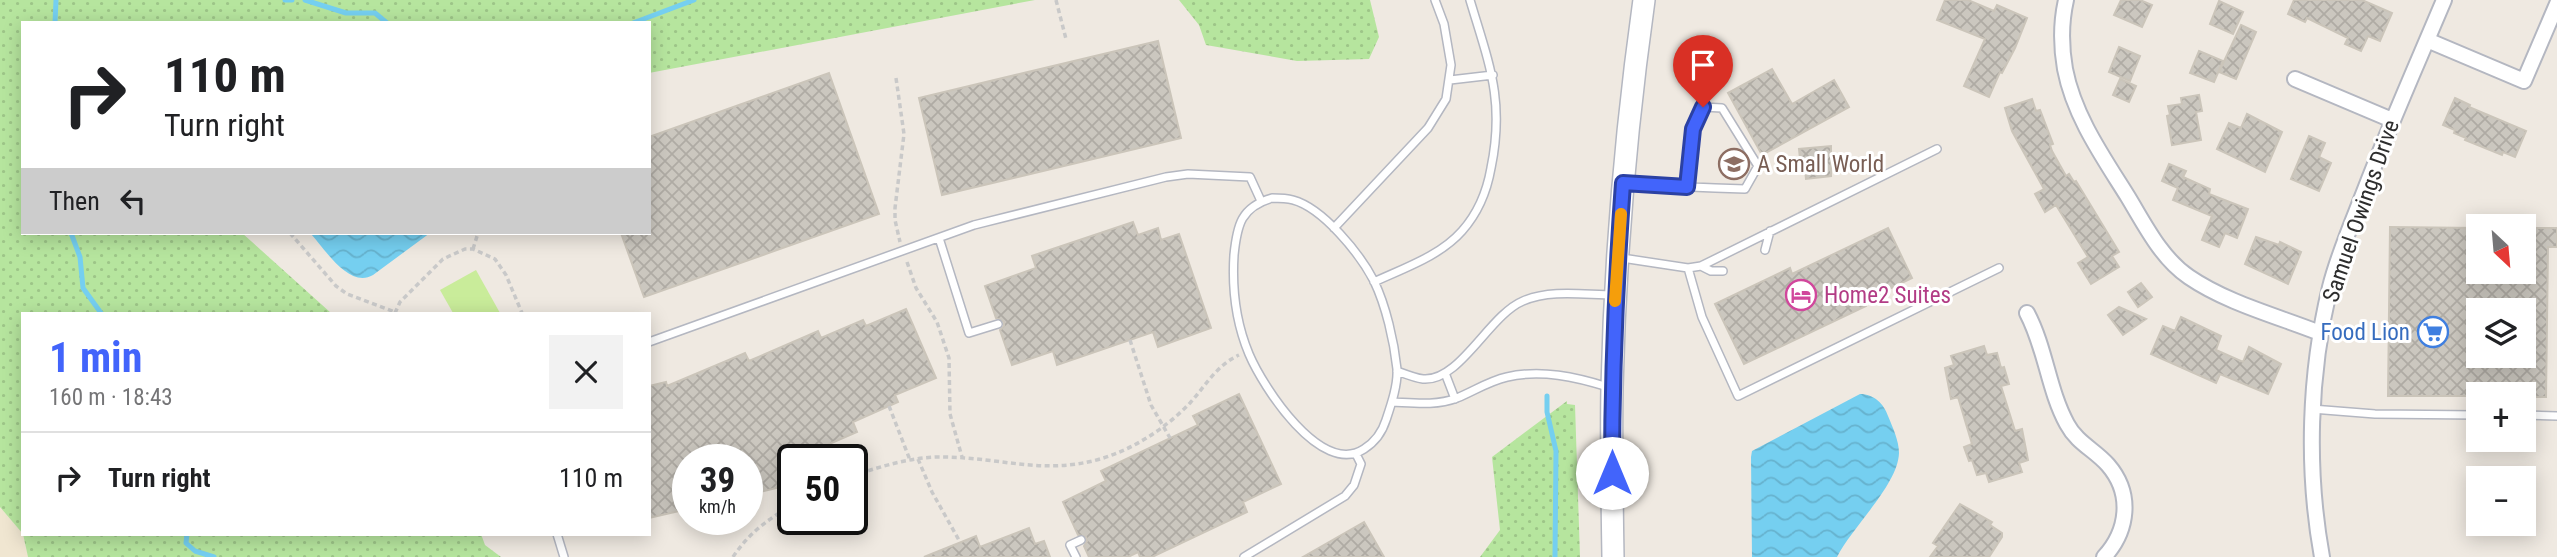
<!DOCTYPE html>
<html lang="en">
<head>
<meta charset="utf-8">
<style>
	body { margin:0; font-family:"Roboto Condensed",sans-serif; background:#f2f2f2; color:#202124; height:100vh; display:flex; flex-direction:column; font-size:26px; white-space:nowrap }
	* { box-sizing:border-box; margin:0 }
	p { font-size:23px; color:#757577 }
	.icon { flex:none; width:38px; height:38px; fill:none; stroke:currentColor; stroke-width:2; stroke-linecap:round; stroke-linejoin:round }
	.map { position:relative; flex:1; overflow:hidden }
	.side { position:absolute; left:21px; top:312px; width:630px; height:224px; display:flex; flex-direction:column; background:#fff; border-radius:0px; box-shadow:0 4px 18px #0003 }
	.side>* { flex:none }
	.top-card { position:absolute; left:21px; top:21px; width:630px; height:214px; border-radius:0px; box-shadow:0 4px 18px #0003; background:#fff; color:#202124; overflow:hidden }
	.needle { width:46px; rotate:154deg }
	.fabs { position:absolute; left:2466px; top:214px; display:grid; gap:14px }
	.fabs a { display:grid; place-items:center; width:70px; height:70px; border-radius:0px; background:#fff; box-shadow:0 4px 18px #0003; font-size:35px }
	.speed { position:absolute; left:672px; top:444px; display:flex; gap:14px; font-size:35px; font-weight:700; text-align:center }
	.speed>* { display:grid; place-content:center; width:91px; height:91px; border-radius:50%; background:#fff; box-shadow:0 4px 18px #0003; line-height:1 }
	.speed small { font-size:18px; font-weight:400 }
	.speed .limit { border:4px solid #111; border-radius:10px; background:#fff; color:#111 }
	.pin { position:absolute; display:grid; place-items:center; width:60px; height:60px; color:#fff; margin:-72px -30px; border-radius:50% 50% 50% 0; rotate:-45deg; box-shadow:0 0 7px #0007 }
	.pin .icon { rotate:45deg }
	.me { position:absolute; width:77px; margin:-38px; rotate:0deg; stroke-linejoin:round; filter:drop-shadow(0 0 5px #0008) }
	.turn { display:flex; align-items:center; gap:24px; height:147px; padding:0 28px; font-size:32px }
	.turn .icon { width:91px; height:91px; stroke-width:2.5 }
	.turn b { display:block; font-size:49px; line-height:60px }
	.then { display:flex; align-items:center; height:66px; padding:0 28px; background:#0003; gap:14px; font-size:26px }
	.round { display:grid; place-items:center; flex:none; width:74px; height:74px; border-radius:0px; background:#f2f2f2 }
	.headline { display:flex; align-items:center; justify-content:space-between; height:119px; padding:0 28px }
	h1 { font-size:42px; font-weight:700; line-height:52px; color:#4264fb }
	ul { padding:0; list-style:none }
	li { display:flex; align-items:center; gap:21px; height:91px; padding:0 28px; border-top:2px solid #e0e0e0 }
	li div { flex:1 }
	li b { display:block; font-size:26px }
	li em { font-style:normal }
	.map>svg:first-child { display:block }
	.education { fill:#f0e6d1 }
	.grass { fill:url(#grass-dots) }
	.pitch { fill:#c9ec9a }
	.water { fill:url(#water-waves) }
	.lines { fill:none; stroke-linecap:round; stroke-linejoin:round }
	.stream { stroke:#75cff0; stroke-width:5 }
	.building { fill:url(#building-cross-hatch); stroke:#cbc5ba; stroke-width:2; fill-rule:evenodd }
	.lane-casing { stroke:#b4b7c1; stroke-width:10 }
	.street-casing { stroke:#b4b7c1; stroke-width:18 }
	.secondary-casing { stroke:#b4b7c1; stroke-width:24 }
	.path { stroke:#c9c9c9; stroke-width:3.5; stroke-dasharray:5 3.5; stroke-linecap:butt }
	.lane { stroke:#fff; stroke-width:7 }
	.street { stroke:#fff; stroke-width:14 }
	.secondary { stroke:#fff; stroke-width:21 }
	.route-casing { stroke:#2b41a3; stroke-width:18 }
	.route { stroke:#4264fb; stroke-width:12 }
	.slow { stroke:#f59e0b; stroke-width:12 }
	.labels { text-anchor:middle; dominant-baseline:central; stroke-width:6; stroke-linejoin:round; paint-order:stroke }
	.education-label { font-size:23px; fill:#785e54; stroke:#fff; text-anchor:start }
	.street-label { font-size:23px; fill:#2e2e2e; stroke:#fff }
	.hotel-label { font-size:23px; fill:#b23c85; stroke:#fff; text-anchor:start }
	.shop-label { font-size:23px; fill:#366cbe; stroke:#fff; text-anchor:end }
</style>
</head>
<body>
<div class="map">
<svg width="2557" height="557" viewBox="0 0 2557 557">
	<defs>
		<pattern id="grass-dots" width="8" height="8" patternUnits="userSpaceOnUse" patternTransform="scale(1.75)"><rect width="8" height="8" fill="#b6e59e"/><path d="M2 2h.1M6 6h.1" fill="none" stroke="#9dc588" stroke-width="1.8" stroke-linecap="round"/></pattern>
		<pattern id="water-waves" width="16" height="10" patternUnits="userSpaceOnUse" patternTransform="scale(1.75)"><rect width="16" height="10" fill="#75cff0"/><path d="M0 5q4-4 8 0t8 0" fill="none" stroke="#66b2ce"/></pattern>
		<pattern id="building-cross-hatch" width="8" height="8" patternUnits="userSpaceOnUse" patternTransform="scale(1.75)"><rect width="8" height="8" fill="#cbc7bf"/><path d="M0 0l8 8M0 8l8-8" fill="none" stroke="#afaba4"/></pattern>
	</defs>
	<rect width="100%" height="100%" fill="#efe9e1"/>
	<!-- education -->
	<path class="education" d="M0,507L23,534L28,557H0Z"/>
	<!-- grass -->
	<path class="grass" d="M0,0H1035L649,73V23H23V233H242L331,313H23V534H481L485,545L501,557H28L23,534L0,507Z
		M1179,0H1370L1379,37L1369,59L1297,61L1206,45L1199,25Z
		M1567,401V404L1575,405L1580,557H1480L1500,530L1492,457Z"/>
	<!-- pitch -->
	<path class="pitch" d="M476,270L500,313H453L440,290Z"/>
	<!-- water -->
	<path class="water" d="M310,233H430L373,275C349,289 325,249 310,233Z
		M1860,394C1874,394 1884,404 1888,416C1893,428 1899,441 1899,453C1898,485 1852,527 1837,557H1752L1751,457L1752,451Z"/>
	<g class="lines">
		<!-- stream -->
		<path class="stream" d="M285,0H292
			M305,0L346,13H375L387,23
			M55,23L56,0
			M633,23L694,0
			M71,233L80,257L83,288L101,313
			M1547,396V412L1556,451L1555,557
			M187,534L186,543L195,551L214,557"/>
	</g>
	<!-- building -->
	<path class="building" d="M1945,0H1968L1994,11L1997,5L2027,18L2015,48L2002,73L2000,72L1989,97L1964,86L1985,39L1937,20Z
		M2121,0H2140L2152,5L2142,27L2114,15Z
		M2294,0H2362L2392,13L2380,41L2368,36L2361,51L2345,44L2348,38L2307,18L2305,22L2288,14Z
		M2219,1L2243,12L2233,34L2210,24Z
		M2241,25L2256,32L2236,79L2219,72Z
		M1158,41L1181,138L942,195L919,98Z
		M2119,47L2140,56L2130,81L2109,72Z
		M2199,51L2223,61L2214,82L2190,73Z
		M1772,69L1792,104L1834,80L1849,107L1762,155L1728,93Z
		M829,73L879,214L644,297L621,233H649V137Z
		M2120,79L2136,86L2129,102L2113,95Z
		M2199,95L2202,111L2196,112L2201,140L2172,145L2167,116L2170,115L2168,106L2182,104L2181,98Z
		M2455,98L2470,105L2469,107L2526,131L2515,157L2503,152L2502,155L2465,140L2466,138L2454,133L2455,130L2443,125Z
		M2032,99L2036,111L2040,110L2053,144L2050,145L2052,151L2066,176L2069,174L2074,182L2076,181L2119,252L2112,256L2119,267L2091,284L2078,263L2088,257L2056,205L2045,212L2035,194L2044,189L2012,131L2005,108Z
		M2247,114L2282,132L2265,172L2217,149L2229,123L2241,128Z
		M2309,136L2325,143L2319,157L2331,163L2319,191L2291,179Z
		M1831,146V176L1806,179L1805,169H1801L1799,149Z
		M2169,164L2186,171L2183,177L2210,189L2209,194L2248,209L2237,238L2225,233L2219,247L2202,240L2212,216L2173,200L2178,188L2162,181Z
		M1133,222L1138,235L1158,228L1161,240L1179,234L1211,328L1158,347L1153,332L1057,365L1053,351L1012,365L1000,330L1004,326V322L996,318L985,286L1036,268L1032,256Z
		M2390,227L2478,228V271H2524V228H2557V247H2548L2546,397H2524V394H2478V396H2388ZM2478,310H2524V355H2478Z
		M1888,228L1912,278L1864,301L1866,306L1744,364L1715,304L1790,268L1792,274Z
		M2256,237L2279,245L2280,242L2301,252L2288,284L2245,264Z
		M2141,283L2152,297L2138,307L2128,292Z
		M2119,307L2146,319L2123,335L2108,315Z
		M906,309L936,378L895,395L898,402L853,422L857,432L790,461L793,484L747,495V460H688V509L649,518V386L666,382L667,386L745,353L749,361L818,331L821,338L863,320L866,326Z
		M2181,317L2221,336L2216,350L2243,362L2249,347L2281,364L2268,394L2220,374L2216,383L2151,354L2163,326L2175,331Z
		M1984,346L1987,355L1997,353L2001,368L2004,367L2009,384L2001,386L2015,431L2022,429L2028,460L2019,463L2022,472L1989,482L1986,473L1977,475L1972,460L1969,461L1964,447L1972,444L1958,397L1951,399L1945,368L1954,365L1951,356Z
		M1239,394L1281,484L1243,502L1247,512L1152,557H1140L1138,552L1128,557H1089L1084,546L1087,541L1086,537L1078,535L1063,502L1106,481L1101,471L1198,425L1193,416Z
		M1960,504L1992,522L1990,525L2002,533V537L1989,557H1930L1938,546L1933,543Z
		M1364,522L1384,557H1303L1350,530Z
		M1029,528L1035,544L1044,541L1050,557H924L976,536L980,547Z"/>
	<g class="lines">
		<!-- lane casing -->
		<g class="lane-casing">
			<path id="lane" d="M1450,80L1493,75
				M1627,183C1666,186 1706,188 1745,189L1758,166L1722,108L1703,107L1693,129L1687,187
				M1272,198C1278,198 1286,198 1293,200C1323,208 1360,254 1374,281C1386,306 1394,341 1397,369C1398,385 1391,405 1386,420C1382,433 1375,442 1364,449C1321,477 1263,387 1249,354C1236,323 1232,287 1234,255C1237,225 1241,207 1272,198Z
				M1334,228L1428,128L1446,99L1451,65L1444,24L1435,0
				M939,238L969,333L998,324
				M1765,250L1770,231
				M1622,258L1688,268L1702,317L1738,396L1999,268
				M1701,266L1711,271H1723
				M1688,268L1701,266L1937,149
				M1374,282C1404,268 1440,256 1462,231C1478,213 1487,191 1491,168C1505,100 1489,64 1470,0
				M649,342L974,225L1166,177L1188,174L1250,177L1261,201
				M1397,371C1405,374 1415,378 1423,379C1460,382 1489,315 1523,301C1551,289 1585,295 1614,295
				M1445,373L1455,399
				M1392,402C1414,403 1436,406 1457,398C1474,391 1489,381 1507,377C1541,369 1576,377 1608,387
				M2312,409L2375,414L2478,415
				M2524,415L2557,416
				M557,534L564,557
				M1076,557L1070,545L1081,540
				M1244,557L1345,496L1354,485L1361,464L1356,454"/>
		</g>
		<!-- street casing -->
		<g class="street-casing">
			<path id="street" d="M2066,0C2061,22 2061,46 2065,69C2074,116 2103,157 2128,197C2145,225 2161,258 2189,277C2227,303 2277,316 2320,333
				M2427,40L2524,81L2557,4
				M2295,79L2392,120
				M2027,313C2046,349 2048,389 2067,424C2077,443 2095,450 2108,465C2133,494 2128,531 2104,557
				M2322,557C2306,469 2309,374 2330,287C2338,255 2352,223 2364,192C2389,127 2417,64 2444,0"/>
		</g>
		<!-- secondary casing -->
		<g class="secondary-casing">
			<path id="secondary" d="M1613,557C1612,500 1611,443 1612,387C1615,257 1626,128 1644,0"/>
		</g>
		<!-- path -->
		<path class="path" d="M1056,0L1066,39
			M896,78L904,134L895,208V220L900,242
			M290,233L336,286L347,294L395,312
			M473,249L478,233
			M907,262L916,288L937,322L949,358L950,414L962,457
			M395,313L400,302L443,259L465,249H473L495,259L506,275L522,313
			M1130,340L1151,405L1170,438
			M889,406L910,460
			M918,459L932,492L960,542
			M852,476C882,466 914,456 946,457C1002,458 1044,475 1100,459C1134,449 1166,428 1190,403C1206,385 1217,365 1239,355
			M733,557C748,534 769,518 793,505"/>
		<!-- lane -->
		<use href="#lane" class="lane"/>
		<!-- street -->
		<use href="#street" class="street"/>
		<!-- secondary -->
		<use href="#secondary" class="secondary"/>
	</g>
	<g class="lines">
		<!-- route casing -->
		<g class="route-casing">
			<path id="route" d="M1612,473C1612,376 1616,280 1623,183L1687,187L1693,129L1703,107"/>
		</g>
		<!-- route -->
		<use href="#route" class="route"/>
		<!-- slow -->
		<path class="slow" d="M1615,301L1621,214"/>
	</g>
	<!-- icons -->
	<defs>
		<g id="school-ring" transform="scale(1.575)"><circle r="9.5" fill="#fff" stroke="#8d6e63" stroke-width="1.5"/><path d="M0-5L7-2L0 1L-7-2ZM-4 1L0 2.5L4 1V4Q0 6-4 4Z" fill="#8d6e63"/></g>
		<g id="hotel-ring" transform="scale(1.575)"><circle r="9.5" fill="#fff" stroke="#d1479c" stroke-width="1.5"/><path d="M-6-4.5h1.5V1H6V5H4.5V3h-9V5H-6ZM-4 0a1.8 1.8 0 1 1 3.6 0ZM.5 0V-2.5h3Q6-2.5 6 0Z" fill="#d1479c"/></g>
		<g id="supermarket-ring" transform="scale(1.575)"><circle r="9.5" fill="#fff" stroke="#3f7fe0" stroke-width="1.5"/><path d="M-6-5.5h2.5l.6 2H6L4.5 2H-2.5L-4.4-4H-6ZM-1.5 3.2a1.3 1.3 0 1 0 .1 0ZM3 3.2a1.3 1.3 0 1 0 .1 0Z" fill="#3f7fe0"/></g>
	</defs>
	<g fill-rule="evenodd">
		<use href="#school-ring" x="1734" y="164"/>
		<use href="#hotel-ring" x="1801" y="295"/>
		<use href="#supermarket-ring" x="2433" y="332"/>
	</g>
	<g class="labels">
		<!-- education labels -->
		<g class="education-label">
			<text x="1757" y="164">A Small World</text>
		</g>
		<!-- street labels -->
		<g class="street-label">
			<text transform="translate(2361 211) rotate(-71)">Samuel Owings Drive</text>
		</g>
		<!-- hotel labels -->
		<g class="hotel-label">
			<text x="1824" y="295">Home2 Suites</text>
		</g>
		<!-- shop labels -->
		<g class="shop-label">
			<text x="2410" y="332">Food Lion</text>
		</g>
	</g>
</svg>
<div class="fabs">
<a><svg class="needle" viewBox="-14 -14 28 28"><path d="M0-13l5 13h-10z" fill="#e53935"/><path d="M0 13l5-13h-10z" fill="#757577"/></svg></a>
<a><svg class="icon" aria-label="layers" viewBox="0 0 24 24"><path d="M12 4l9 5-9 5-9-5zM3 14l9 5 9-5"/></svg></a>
<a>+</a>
<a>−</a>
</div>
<div class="speed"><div>39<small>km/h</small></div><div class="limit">50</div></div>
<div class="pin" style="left:1703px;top:107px;background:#d93025"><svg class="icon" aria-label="arrive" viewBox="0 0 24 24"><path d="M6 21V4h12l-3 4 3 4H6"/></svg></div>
<svg class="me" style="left:1612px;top:473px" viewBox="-20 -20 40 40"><circle r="19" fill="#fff"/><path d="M0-13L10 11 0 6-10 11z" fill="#4264fb"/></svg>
<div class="top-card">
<div class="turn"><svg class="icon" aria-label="right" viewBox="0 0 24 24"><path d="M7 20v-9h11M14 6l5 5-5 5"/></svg><div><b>110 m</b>Turn right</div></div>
<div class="then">Then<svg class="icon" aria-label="left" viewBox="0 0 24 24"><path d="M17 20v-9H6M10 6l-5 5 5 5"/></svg></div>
</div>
<section class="side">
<div class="headline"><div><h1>1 min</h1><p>160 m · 18:43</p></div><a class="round"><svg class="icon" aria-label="close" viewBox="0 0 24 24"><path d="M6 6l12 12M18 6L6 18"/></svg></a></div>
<ul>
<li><svg class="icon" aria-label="right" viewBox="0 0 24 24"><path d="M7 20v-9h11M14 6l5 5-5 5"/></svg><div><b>Turn right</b></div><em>110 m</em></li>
</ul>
</section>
</div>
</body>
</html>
